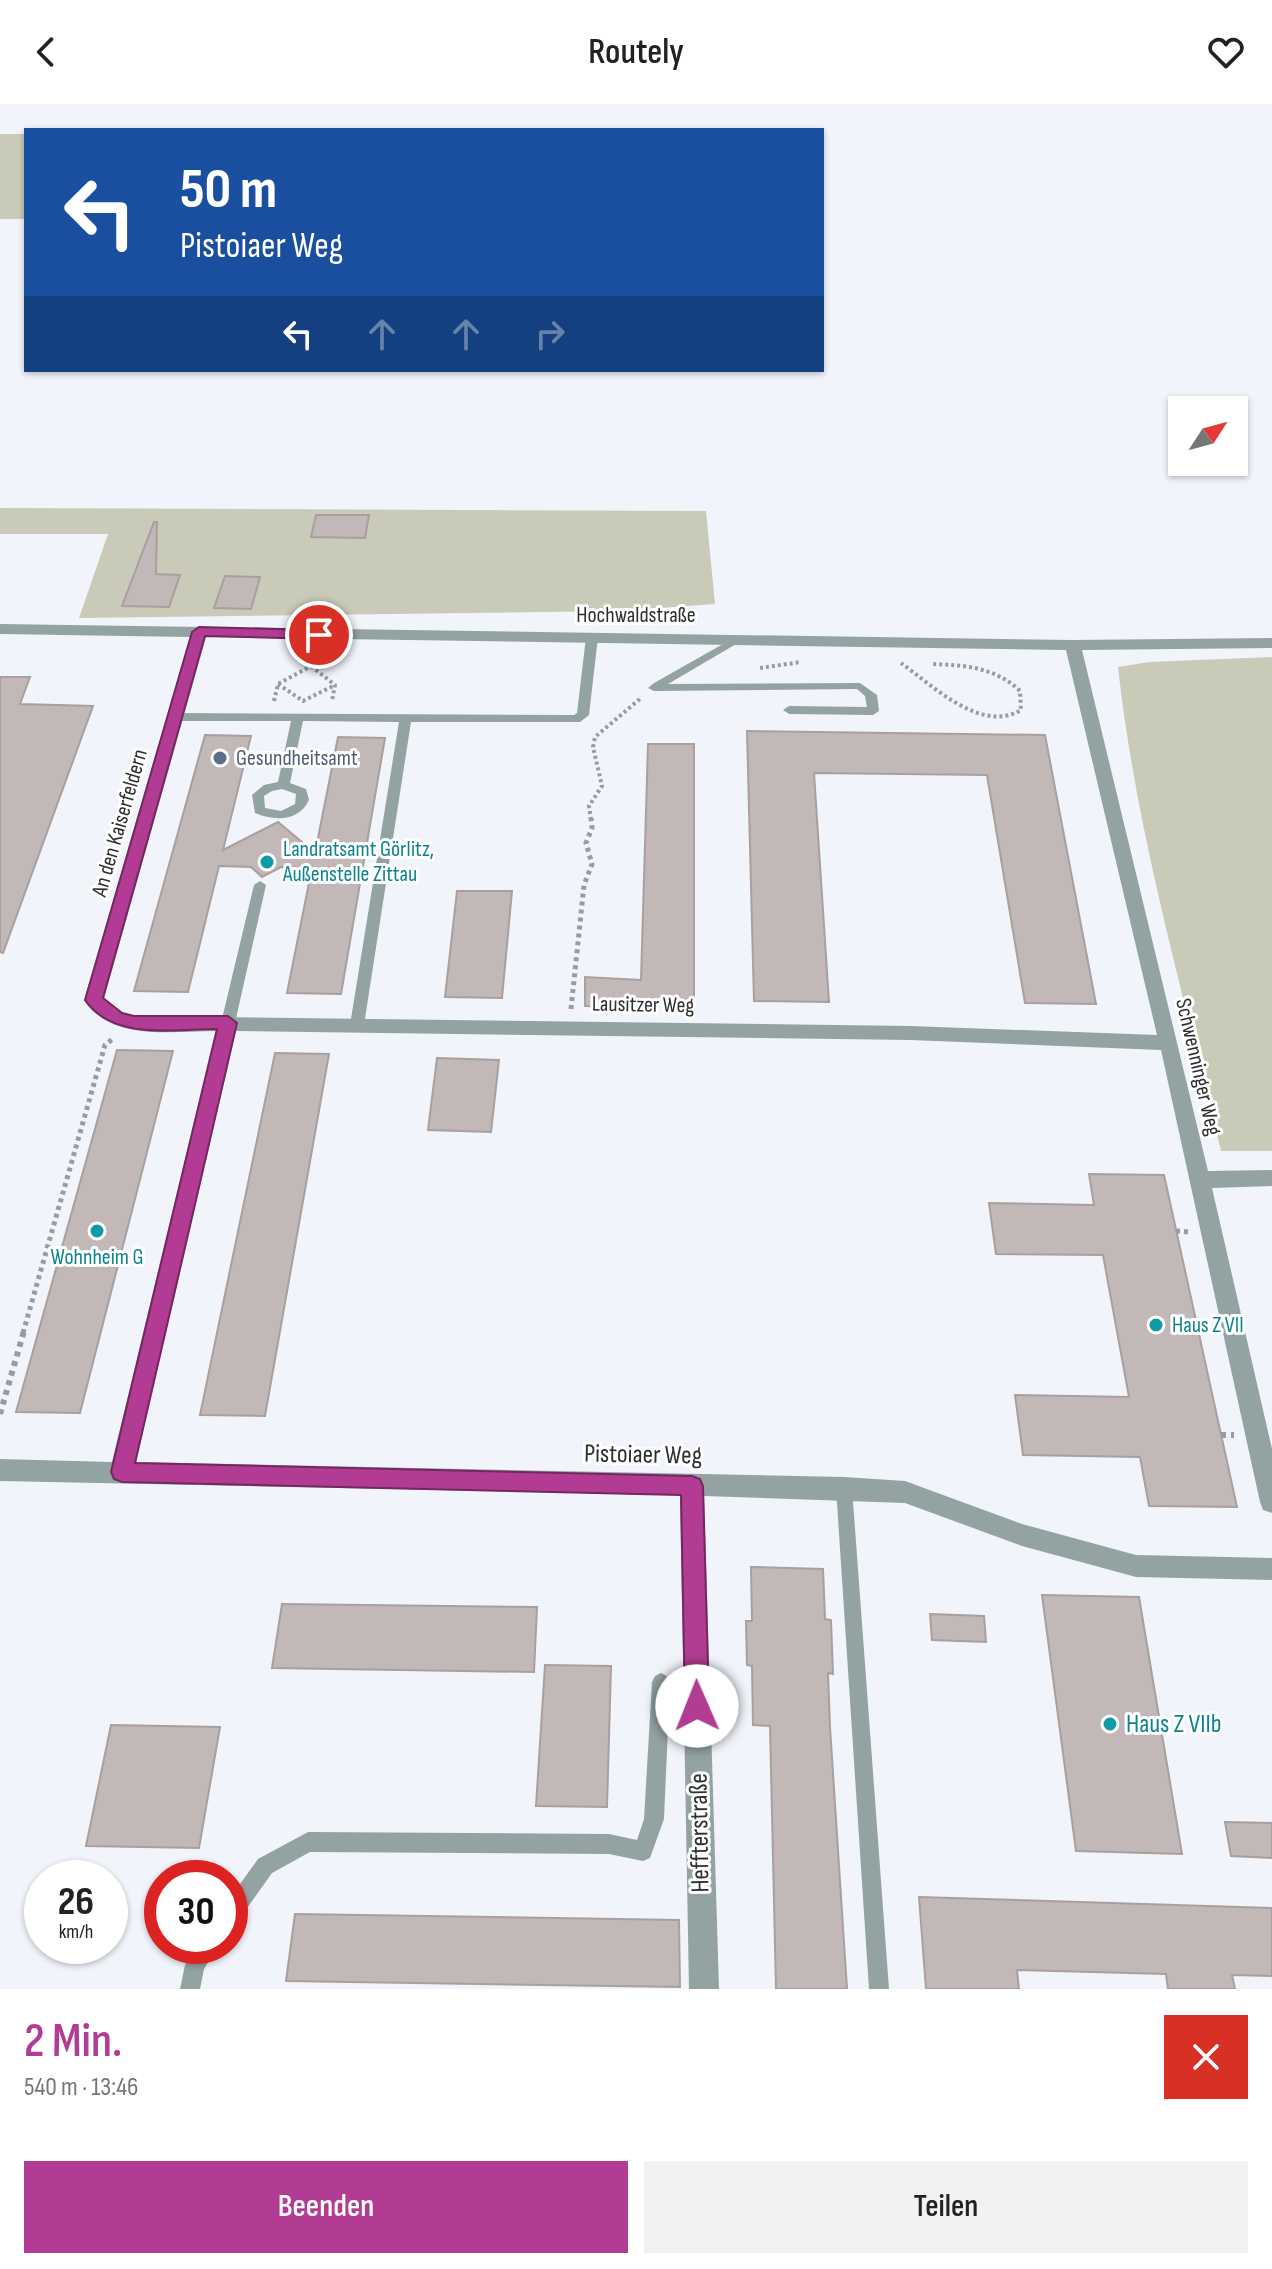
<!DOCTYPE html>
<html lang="de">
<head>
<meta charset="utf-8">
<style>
	body { margin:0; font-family:"Sofia Sans Condensed",sans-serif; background:#f2f2f2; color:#222; height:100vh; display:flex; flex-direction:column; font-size:30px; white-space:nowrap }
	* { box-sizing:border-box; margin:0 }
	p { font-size:26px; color:#767676 }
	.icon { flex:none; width:44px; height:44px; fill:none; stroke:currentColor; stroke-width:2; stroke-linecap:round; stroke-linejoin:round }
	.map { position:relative; height:1885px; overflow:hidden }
	.details { display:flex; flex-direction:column; background:#fff; flex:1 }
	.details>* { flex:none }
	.banner { position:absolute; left:24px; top:24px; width:800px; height:244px; border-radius:0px; box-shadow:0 2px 6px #0004; background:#1a4fa0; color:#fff; overflow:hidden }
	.needle { width:52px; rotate:54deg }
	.fabs { position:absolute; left:1168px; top:292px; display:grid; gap:16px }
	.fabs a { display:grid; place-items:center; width:80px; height:80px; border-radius:0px; background:#fff; box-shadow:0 2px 6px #0004; font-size:40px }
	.speed { position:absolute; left:24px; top:1756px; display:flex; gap:16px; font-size:40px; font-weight:700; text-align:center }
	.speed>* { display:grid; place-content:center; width:104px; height:104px; border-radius:50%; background:#fff; box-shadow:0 2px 6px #0004; line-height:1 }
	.speed small { font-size:20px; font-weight:400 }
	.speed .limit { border:12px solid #d22; background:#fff; color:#111 }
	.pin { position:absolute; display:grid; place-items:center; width:68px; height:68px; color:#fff; margin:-34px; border:4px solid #fff; border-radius:50%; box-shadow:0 2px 8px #0007 }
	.me { position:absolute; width:88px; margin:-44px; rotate:359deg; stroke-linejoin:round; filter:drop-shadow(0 0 6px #0008) }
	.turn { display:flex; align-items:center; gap:28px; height:168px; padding:0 24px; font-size:36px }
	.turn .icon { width:104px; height:104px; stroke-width:2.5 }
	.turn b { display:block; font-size:56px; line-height:68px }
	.lanes { display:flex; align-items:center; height:76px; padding:0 24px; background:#0003; justify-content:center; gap:40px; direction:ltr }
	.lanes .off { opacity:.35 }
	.round { display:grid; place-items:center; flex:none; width:84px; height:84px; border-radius:0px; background:#f2f2f2 }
	.summary { display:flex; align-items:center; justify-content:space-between; height:136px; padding:0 24px }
	h1 { font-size:48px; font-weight:600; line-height:60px; color:#b23c93 }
	.button { display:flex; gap:16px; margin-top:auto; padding:16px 24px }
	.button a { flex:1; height:92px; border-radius:0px; background:#b23c93; color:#fff; font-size:32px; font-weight:600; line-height:92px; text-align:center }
	.button a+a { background:#f2f2f2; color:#222 }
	header { display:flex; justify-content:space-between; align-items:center; height:104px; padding:0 24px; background:#fff; font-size:36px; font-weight:600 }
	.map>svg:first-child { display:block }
	.green { fill:#c9cab7 }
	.building { fill:#c1b8b7; stroke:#a89f9e; stroke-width:2 }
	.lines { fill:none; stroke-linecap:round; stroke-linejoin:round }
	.path-far2 { stroke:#9a9ba1; stroke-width:4; stroke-dasharray:3 3; stroke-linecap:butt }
	.path-far1 { stroke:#9a9ba1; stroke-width:5; stroke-dasharray:4 4; stroke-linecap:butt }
	.path { stroke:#9a9ba1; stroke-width:6; stroke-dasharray:5 5; stroke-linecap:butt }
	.lane { fill:#93a3a2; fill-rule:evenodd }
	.street { fill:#93a3a2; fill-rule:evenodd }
	.route { fill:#b23c93; stroke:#742760; stroke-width:2 }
	.service-dot { fill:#5c6f8a; stroke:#fff; stroke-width:3 }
	.culture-dot { fill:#0f9aa8; stroke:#fff; stroke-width:3 }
	.labels { text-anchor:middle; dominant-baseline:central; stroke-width:6; stroke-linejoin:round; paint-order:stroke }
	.street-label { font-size:22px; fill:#2d2e31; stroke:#fff }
	.service-label { font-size:22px; fill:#4e5e75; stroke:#fff; text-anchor:start }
	.culture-label { font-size:22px; fill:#0d838f; stroke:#fff; text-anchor:start }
	.near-street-label { font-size:26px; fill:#2d2e31; stroke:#fff }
	.near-culture-label { font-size:26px; fill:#0d838f; stroke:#fff; text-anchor:start }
</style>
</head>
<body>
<header><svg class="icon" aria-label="back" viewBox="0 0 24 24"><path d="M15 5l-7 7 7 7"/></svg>Routely<svg class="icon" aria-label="heart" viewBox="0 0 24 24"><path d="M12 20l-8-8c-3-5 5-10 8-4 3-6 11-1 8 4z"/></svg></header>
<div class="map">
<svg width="1272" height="1885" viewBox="0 0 1272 1885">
	<rect width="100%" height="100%" fill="#f2f4fc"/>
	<!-- green -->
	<path class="green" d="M0,30H26V115H0Z
		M0,404L706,407L715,500L619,507L79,514L108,430H0Z
		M1272,553V1047H1221C1183,888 1136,727 1118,563L1149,558Z"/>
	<!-- building -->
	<path class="building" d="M316,411H369L365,434L311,433Z
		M154,418H157L156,470L180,471L169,503L122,502Z
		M225,472L260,473L251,505L214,504Z
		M0,573H30L20,600L93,602L3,849L0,848Z
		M747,627L1045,631L1096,900L1025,899L987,671L814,669L829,898L754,897Z
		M205,631L251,632L223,746L278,718L315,749L338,633L385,634L341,890L287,889L312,764L281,763L262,773L251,763L219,762L188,888L134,887Z
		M648,640H694V896L650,895V904L585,902V873L641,876Z
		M457,787H512L502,894L445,893Z
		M117,946L173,947L80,1309L16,1308Z
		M275,949L329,950L265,1312L200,1311Z
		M437,954L499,956L491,1028L428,1026Z
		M1089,1070L1164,1071L1237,1403L1149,1402L1140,1353L1023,1351L1015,1291L1129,1293L1103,1151L996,1150L989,1099L1094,1101Z
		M751,1463L823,1465L825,1515L831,1516L833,1570L828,1569L830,1623L847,1885H776L770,1622L753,1621L752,1562L747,1561L746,1517H752Z
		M1042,1491L1139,1493L1182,1750L1076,1747Z
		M282,1500L537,1503L534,1568L272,1564Z
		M930,1510L984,1512L986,1538L932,1536Z
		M545,1561L611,1562L607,1703L536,1702Z
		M111,1621L220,1623L199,1744L86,1742Z
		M1225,1718L1272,1719V1754L1231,1752Z
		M919,1793L1272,1804V1872L1232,1871L1235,1885H1168L1166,1870L1017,1866L1019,1885H926Z
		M295,1810L679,1816L680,1883L286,1877Z"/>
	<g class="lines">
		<!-- path-far2 -->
		<path class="path-far2" d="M901,559C932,581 981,630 1021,606L1020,587C995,563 964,561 931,560
			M311,562L335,581L332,597
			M760,564L801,558
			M278,580L303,597L335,581
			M274,597L278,580L311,562L315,547
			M591,716L589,702L602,682L593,643L595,633L641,594"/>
		<!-- path-far1 -->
		<path class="path-far1" d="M571,905L584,781L592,760L586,739L592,724L591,714
			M1176,1127L1189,1128
			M23,1229L105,941L114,934"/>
		<!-- path -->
		<path class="path" d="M0,1310L24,1227
			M1221,1331H1234"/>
		<!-- lane -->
		<path class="lane" d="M592,530L598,533L589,611L580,618H411L364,921L357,926L352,925L350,921L399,618L303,617L290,679L306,685L309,696C299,718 274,717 255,709L252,691L264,681L278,678L291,617H176L170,613L176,609L574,611L577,609L586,533ZM282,685L296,690L295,700L281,707L265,704L264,692L272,687Z
			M739,531L743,532V536L668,580L860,579L877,591L879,607L873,611L789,610L783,606L789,602L867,603L865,592L857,585L654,587L648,584L654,579Z
			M260,777L266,781L235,919L228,924L221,919L254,781Z
			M844,1376L850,1379L852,1384L889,1885H869L836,1384L838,1379Z
			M661,1569L667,1572L670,1578L664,1715L650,1754L643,1757L609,1750L310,1748L272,1769L237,1818L230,1821V1794L258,1755L308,1728L609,1730L637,1736L644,1715L652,1578L655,1572Z
			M196,1842H218L204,1865L200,1885H180L185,1861Z"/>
		<!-- street -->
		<path class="street" d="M0,520L1073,536L1272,534V544L1082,546L1208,1067L1272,1066V1082L1212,1084L1272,1345V1409L1263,1406L1260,1398L1161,946L910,936L236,927L136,1358L844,1373L905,1377L1022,1420L1136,1451L1272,1454V1476L1136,1473L1022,1442L905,1399L704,1392L719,1885H689L680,1391L0,1377V1355L112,1358L216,927C173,927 111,938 84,896L190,533L0,530ZM206,533L1066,546L1157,931L910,922L134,912L122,909L104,894Z"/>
	</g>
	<!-- route -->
	<path class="route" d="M199,523L319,526L327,531L319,535L205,532L103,894L122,909L134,912H228L237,919L135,1359L692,1372L700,1375L703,1382L709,1602L706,1610L697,1614L689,1610L685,1602L681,1391L122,1378L114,1375L111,1368L217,925C174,925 113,937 85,896L192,528Z"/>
	<!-- markers -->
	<circle class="service-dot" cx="220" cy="654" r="8"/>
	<g class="culture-dot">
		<circle cx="267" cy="758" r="8"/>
		<circle cx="97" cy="1127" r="8"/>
		<circle cx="1156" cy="1221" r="8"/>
		<circle cx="1110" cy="1620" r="8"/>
	</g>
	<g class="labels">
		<!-- street labels -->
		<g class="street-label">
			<text x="636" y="511">Hochwaldstraße</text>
			<text transform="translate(120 719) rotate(-74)">An den Kaiserfeldern</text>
			<text transform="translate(643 901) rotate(1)">Lausitzer Weg</text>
			<text transform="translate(1198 963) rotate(77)">Schwenninger Weg</text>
		</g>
		<!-- service labels -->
		<g class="service-label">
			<text x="236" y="654">Gesundheitsamt</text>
		</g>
		<!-- culture labels -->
		<g class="culture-label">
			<text x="283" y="745">Landratsamt Görlitz,<tspan x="283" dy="25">Außenstelle Zittau</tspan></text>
			<text x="97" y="1153" text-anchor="middle">Wohnheim G</text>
			<text x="1172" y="1221">Haus Z VII</text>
		</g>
		<!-- near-street labels -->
		<g class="near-street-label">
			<text transform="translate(643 1351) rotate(1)">Pistoiaer Weg</text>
			<text transform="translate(700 1729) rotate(-91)">Heffterstraße</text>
		</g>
		<!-- near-culture labels -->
		<g class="near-culture-label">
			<text x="1126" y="1620">Haus Z VIIb</text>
		</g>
	</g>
</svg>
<div class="fabs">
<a><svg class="needle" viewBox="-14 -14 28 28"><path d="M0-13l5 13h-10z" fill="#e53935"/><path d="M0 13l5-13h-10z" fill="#767676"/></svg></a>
</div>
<div class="speed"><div>26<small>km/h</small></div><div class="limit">30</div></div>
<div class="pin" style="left:319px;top:531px;background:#d93025"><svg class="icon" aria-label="arrive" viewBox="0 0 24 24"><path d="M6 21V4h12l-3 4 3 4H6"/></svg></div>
<svg class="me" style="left:697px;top:1602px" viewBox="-20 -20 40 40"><circle r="19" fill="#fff"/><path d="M0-13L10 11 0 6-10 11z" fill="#b23c93"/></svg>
<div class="banner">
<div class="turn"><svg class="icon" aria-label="left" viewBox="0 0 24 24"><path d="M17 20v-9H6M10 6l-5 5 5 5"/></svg><div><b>50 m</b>Pistoiaer Weg</div></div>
<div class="lanes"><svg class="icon" aria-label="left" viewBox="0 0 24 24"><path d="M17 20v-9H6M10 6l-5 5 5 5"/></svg><svg class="icon off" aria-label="ahead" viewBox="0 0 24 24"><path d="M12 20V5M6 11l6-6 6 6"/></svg><svg class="icon off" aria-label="ahead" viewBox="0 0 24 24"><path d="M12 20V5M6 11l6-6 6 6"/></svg><svg class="icon off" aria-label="right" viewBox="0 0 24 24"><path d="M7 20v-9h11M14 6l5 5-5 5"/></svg></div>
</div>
</div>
<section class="details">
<div class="summary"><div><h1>2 Min.</h1><p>540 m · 13:46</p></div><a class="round" style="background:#d93025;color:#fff"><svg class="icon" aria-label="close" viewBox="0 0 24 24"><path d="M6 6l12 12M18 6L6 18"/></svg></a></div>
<div class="button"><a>Beenden</a><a>Teilen</a></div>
</section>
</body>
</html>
